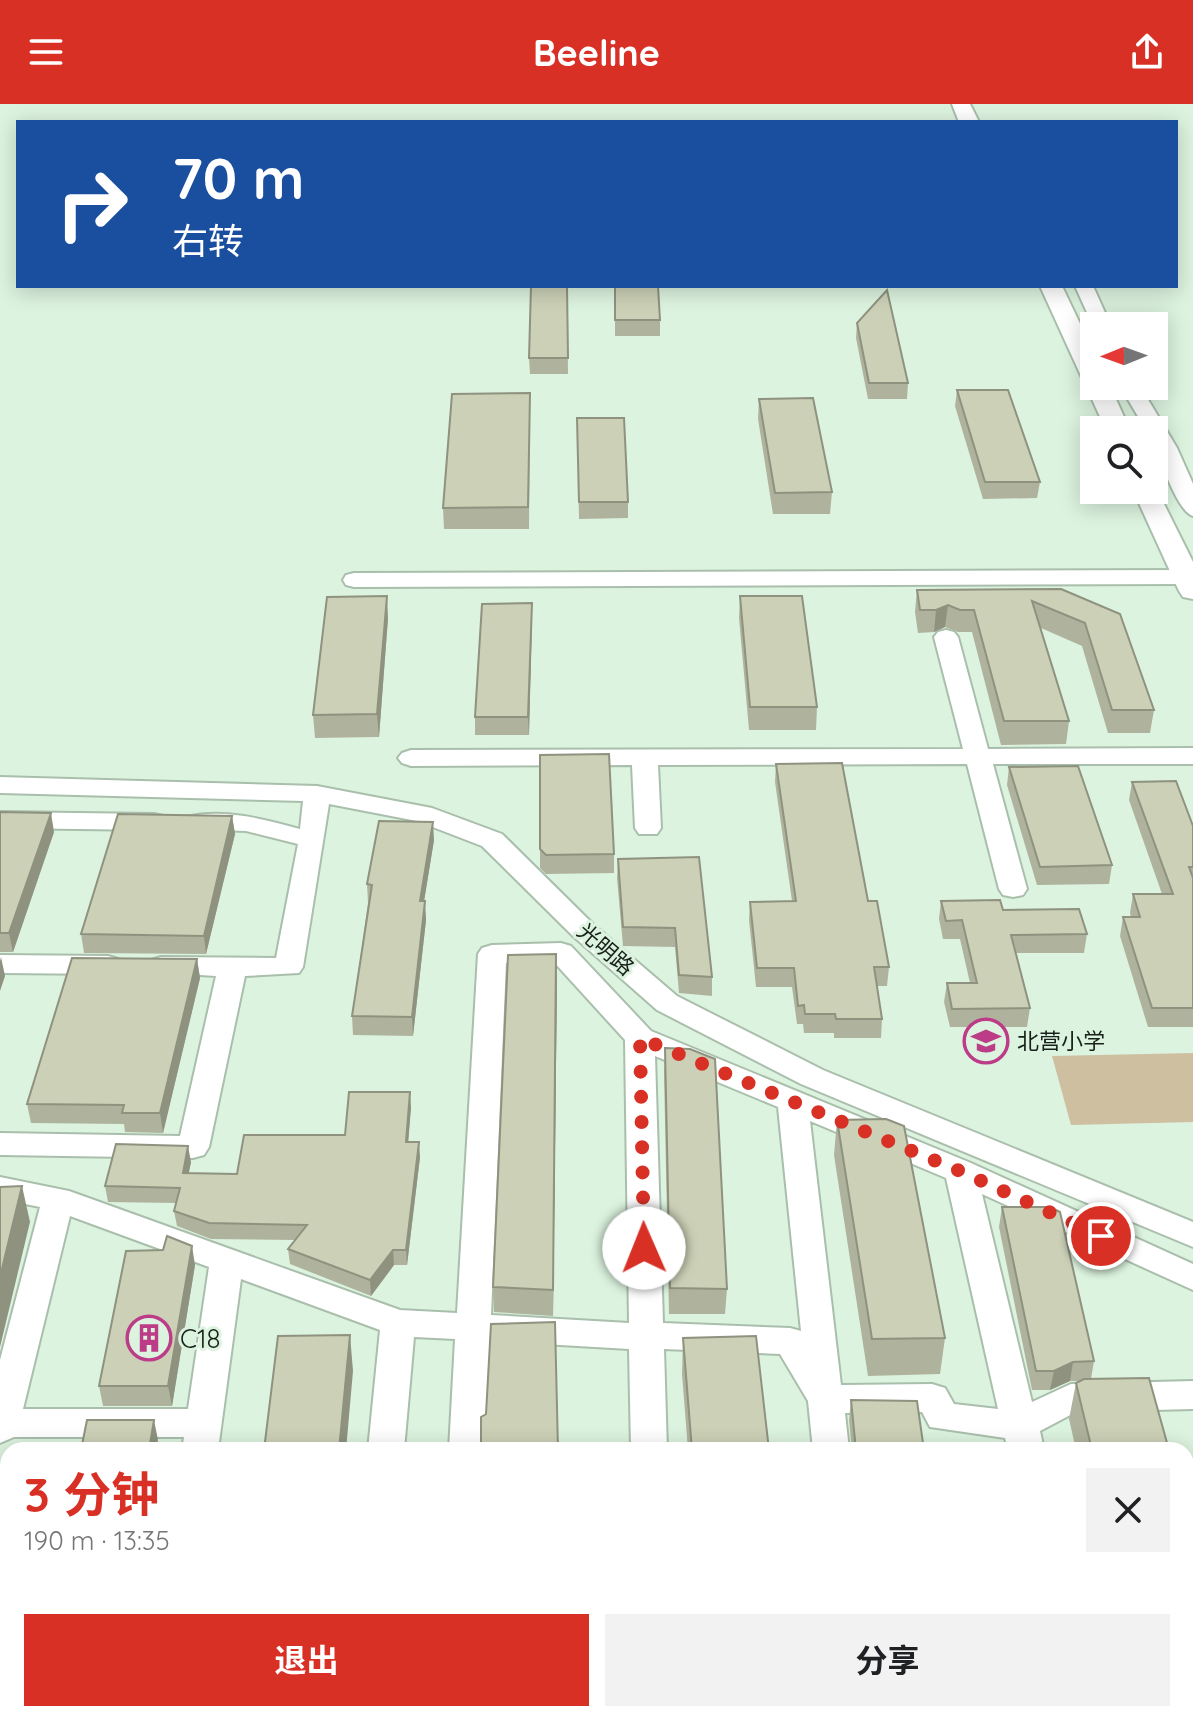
<!DOCTYPE html>
<html lang="zh">
<head>
<meta charset="utf-8">
<style>
	body { margin:0; font-family:Quicksand,"Noto Sans SC",sans-serif; background:#f2f2f2; color:#202124; height:100vh; display:flex; flex-direction:column; font-size:30px; white-space:nowrap }
	* { box-sizing:border-box; margin:0 }
	p { font-size:26px; color:#757577 }
	.icon { flex:none; width:44px; height:44px; fill:none; stroke:currentColor; stroke-width:2; stroke-linecap:round; stroke-linejoin:round }
	.map { position:relative; flex:1; overflow:hidden }
	.sheet { position:absolute; left:0px; top:1338px; width:1194px; height:280px; display:flex; flex-direction:column; background:#fff; border-radius:24px 24px 0 0; box-shadow:0 4px 20px #0003 }
	.sheet>* { flex:none }
	.banner { position:absolute; left:16px; top:16px; width:1162px; height:168px; border-radius:0px; box-shadow:0 4px 20px #0003; background:#1a4fa0; color:#fff; overflow:hidden }
	.needle { width:52px; rotate:269deg }
	.buttons { position:absolute; left:1080px; top:208px; display:grid; gap:16px }
	.buttons a { display:grid; place-items:center; width:88px; height:88px; border-radius:0px; background:#fff; box-shadow:0 4px 20px #0003; font-size:40px }
	.pin { position:absolute; display:grid; place-items:center; width:68px; height:68px; color:#fff; margin:-34px; border:4px solid #fff; border-radius:50%; box-shadow:0 2px 8px #0007 }
	.me { position:absolute; width:88px; margin:-44px; rotate:359deg; stroke-linejoin:round; filter:drop-shadow(0 0 6px #0008) }
	.turn { display:flex; align-items:center; gap:28px; height:168px; padding:0 24px; font-size:36px }
	.turn .icon { width:104px; height:104px; stroke-width:2.5 }
	.turn b { display:block; font-size:56px; line-height:68px }
	.round { display:grid; place-items:center; flex:none; width:84px; height:84px; border-radius:0px; background:#f2f2f2 }
	.headline { display:flex; align-items:center; justify-content:space-between; height:136px; padding:0 24px }
	h1 { font-size:48px; font-weight:700; line-height:60px; color:#d93025 }
	.button { display:flex; gap:16px; margin-top:auto; padding:16px 24px }
	.button a { flex:1; height:92px; border-radius:0px; background:#d93025; color:#fff; font-size:32px; font-weight:700; line-height:92px; text-align:center }
	.button a+a { background:#f2f2f2; color:#202124 }
	header { display:flex; justify-content:space-between; align-items:center; height:104px; padding:0 24px; background:#d93025; color:#fff; font-size:36px; font-weight:700 }
	.map>svg:first-child { display:block }
	.green { fill:#cebfa0 }
	.lines { fill:none; stroke-linecap:round; stroke-linejoin:round }
	.minor-casing { stroke:#a9bfac; stroke-width:4 }
	.major-casing { stroke:#a9bfac; stroke-width:4 }
	.minor { fill:#fff; fill-rule:evenodd }
	.major { fill:#fff; fill-rule:evenodd }
	.wall { fill:#afb39d }
	.shaded-wall { fill:#8e927f }
	.building { fill:#cbd0b6; stroke:#8e927f; stroke-width:2 }
	.route { stroke:#d93025; stroke-width:14; stroke-dasharray:0 25.2 }
	.labels { text-anchor:middle; dominant-baseline:central; stroke-width:6; stroke-linejoin:round; paint-order:stroke }
	.street-label { font-size:22px; fill:#182019; stroke:#dcf3df }
	.poi-label { font-size:22px; fill:#182019; stroke:#dcf3df; text-anchor:start }
	.near-poi-label { font-size:26px; fill:#182019; stroke:#dcf3df; text-anchor:start }
</style>
</head>
<body>
<header><svg class="icon" aria-label="menu" viewBox="0 0 24 24"><path d="M4 6h16M4 12h16M4 18h16"/></svg>Beeline<svg class="icon" aria-label="share" viewBox="0 0 24 24"><path d="M12 15V3M7 8l5-5 5 5M5 13v7h14v-7"/></svg></header>
<div class="map">
<svg width="1193" height="1618" viewBox="0 0 1193 1618">
	<rect width="100%" height="100%" fill="#dcf3df"/>
	<!-- green -->
	<path class="green" d="M1193,949V1018L1071,1021L1052,952Z"/>
	<g class="lines">
		<!-- minor casing -->
		<g class="minor-casing">
			<path id="minor" d="M1075,182H1093L1111,222L1094,224Z
				M1120,282H1140L1177,344L1193,380V412C1177,408 1154,343 1154,326H1146Z
				M1187,466L1193,468V478L1187,480L354,483L346,481L343,476L346,471L354,469Z
				M946,526L954,528L958,533L988,645L1193,644V660H993L1027,785L1023,791L1013,793L1003,791L999,785L967,660L658,661L661,724L657,730H639L635,724L632,661L411,662L402,659L398,654L402,649L411,646L963,645L934,533L938,528Z
				M0,673L317,682L432,704L502,730L593,820L677,892L823,966L1193,1118V1143L801,980L657,906L573,832L482,742L417,717L329,700L303,863L299,869L245,872L209,1043L204,1051L193,1054L0,1051V1029L180,1032L216,872L151,868L147,862L151,856L161,853L276,854L298,740L246,727L186,725L182,719L186,713C224,704 263,715 300,725L303,697L0,689Z
				M0,708L154,710L163,712L167,718L163,724L154,726L0,724Z
				M561,839L571,842L651,927L971,1059L1193,1160V1186L982,1090L1032,1298L1071,1280L1193,1277V1305L1076,1308L1040,1327L1044,1346H1008L1005,1334L930,1323L922,1308L845,1309L849,1346H813L808,1297L780,1250L664,1245L667,1346H631L629,1245L490,1237L485,1346H449L455,1235L414,1233L404,1346H368L380,1226L241,1175L218,1346H182L184,1333H14L0,1339V1256L40,1103L0,1095V1073L69,1087L400,1206L457,1209L478,850L482,844L492,841ZM553,857L625,936L629,1219L491,1211L506,859ZM655,952L778,1003L801,1227L790,1224L663,1219ZM810,1017L946,1074L998,1305L954,1300L945,1284L932,1280L841,1281ZM70,1112L209,1163L188,1305H23Z
				M0,851L108,852L118,855L122,861L118,867L108,870L0,869Z
				M137,1610H177L176,1618H136Z
				M342,1610H382L381,1618H341Z
				M436,1610H476V1618H436Z
				M638,1610H678V1618H638Z
				M839,1610H879L880,1618H840Z
				M1065,1610H1105L1107,1618H1067Z"/>
		</g>
		<!-- major casing -->
		<g class="major-casing">
			<path id="major" d="M952,0H970L979,18H959Z
				M1040,182H1062L1094,249V282H1110L1130,326H1106L1086,282L1088,280L1082,274Z
				M1154,380L1193,458V495L1183,493L1179,487L1133,386H1154Z"/>
		</g>
		<!-- minor -->
		<use href="#minor" class="minor"/>
		<!-- major -->
		<use href="#major" class="major"/>
	</g>
	<!-- wall -->
	<path class="wall" d="M567,182L568,270H530L529,254Z
		M615,182L660,216V232H615Z
		M857,219L908,279L907,295H868L856,234Z
		M957,286L1040,378L1037,394L983,395L955,302Z
		M530,289L529,425H444L443,404Z
		M759,295L832,388L830,410H773L758,315Z
		M577,314L628,398V414L579,415Z
		M1061,485L1154,606L1150,629H1108L1082,542L1041,524L1069,617L1066,640L1001,641L972,528H958L945,523L934,528L918,529L915,508L917,486Z
		M740,492L817,603L816,626H749L739,514Z
		M532,499L529,631H475V613Z
		M388,514L379,633L315,634L313,611Z
		M540,651L614,750V769L546,770L540,764Z
		M776,660L868,797L889,863L887,882H877L882,915L881,934H834V929H804L803,920H797L792,883H756L749,816L750,798L792,797L775,678Z
		M1009,663L1112,761L1109,780L1037,781L1007,681Z
		M1132,678L1193,722V923H1148L1120,832L1123,813H1131L1130,809L1133,790H1162L1129,696Z
		M0,708L54,728L13,848H0Z
		M232,712L235,730L206,850L84,849L81,830Z
		M434,736L424,797L426,816L413,932L353,931L352,912L368,799L367,780Z
		M699,753L712,873V892L679,889L675,843L623,842L617,774L618,755Z
		M941,797L1003,806L1087,830L1084,849H1016L1030,904L1027,923H950L944,898L947,879H970L960,835H943L939,815Z
		M197,855L200,874L163,1029L125,1028L124,1020L31,1019L27,1000Z
		M557,875L553,1212L494,1208L493,1183Z
		M665,944L727,1185L725,1210H669L664,969Z
		M411,1003L408,1038L420,1053L407,1161H394L371,1192L290,1160L288,1145L295,1136L211,1135L177,1122L174,1107L176,1099L108,1098L105,1082L191,1058L188,1069L237,1070L345,1031Z
		M837,1016L945,1234L940,1270L868,1272L834,1051Z
		M1002,1103L1094,1257L1091,1275L1169,1346H1076L1069,1315L1076,1279L1079,1277H1070L1050,1286H1032L999,1123Z
		M195,1161L172,1302H103L99,1282Z
		M683,1234L769,1346H688L682,1270Z
		M851,1296L924,1346H852L849,1316Z
		M1186,1406L1193,1432V1593L1186,1594Z"/>
	<!-- shaded-wall -->
	<path class="shaded-wall" d="M387,492L388,514L379,633L377,610Z
		M532,499V516L529,631L528,613Z
		M948,501L945,523L934,528L936,506Z
		M51,709L54,728L13,848L9,829Z
		M232,712L235,730L206,850L204,832Z
		M433,718L434,736L421,816L420,797Z
		M425,797L426,816L413,932L412,913Z
		M556,850L557,875L553,1212V1186Z
		M1,853L5,872L0,887V857Z
		M197,855L200,874L163,1029L160,1009Z
		M410,988L411,1003L407,1053L406,1038Z
		M419,1038L420,1053L407,1161L406,1146Z
		M188,1042L191,1058L186,1084L183,1069Z
		M22,1082L30,1118L0,1243V1173Z
		M192,1142L195,1161L172,1302L168,1282Z
		M393,1146L394,1161L371,1192L370,1176Z
		M350,1231L353,1267L346,1346H339Z
		M1073,1258L1070,1277L1050,1286L1054,1267Z
		M154,1316L158,1336L156,1346H149Z"/>
	<!-- building -->
	<path class="building" d="M531,182H567L568,254H529Z
		M615,182H658L660,216H615Z
		M887,186L908,279H869L857,219Z
		M957,286H1008L1040,378H985Z
		M530,289L528,403L443,404L452,290Z
		M813,294L832,388L775,389L759,295Z
		M577,314H624L628,398H579Z
		M1061,485L1120,510L1154,606H1112L1085,519L1032,497L1069,617H1004L974,506H960L948,501L936,506H920L917,486Z
		M387,492L377,610L313,611L327,493Z
		M740,492H802L817,603H750Z
		M532,499L528,613H475L482,500Z
		M609,650L614,750L546,751L540,745V651Z
		M842,659L868,797H877L889,863H874L882,915H836L835,910H805L804,901L798,902L794,864H757L750,798L796,797L776,660Z
		M1078,662L1112,761L1040,763L1009,663Z
		M1176,677L1193,722V763H1189L1193,774V904H1152L1123,813H1140L1133,790H1173L1132,678Z
		M0,708L51,709L9,829H0Z
		M118,710L232,712L204,832L81,830Z
		M379,717L433,718L420,797H425L412,913L352,912L372,781L367,780Z
		M699,753L712,873L679,871L675,824L623,823L618,755Z
		M1000,796L1003,806L1079,805L1087,830L1011,831L1030,904L952,905L947,879H977L962,816L946,817L941,797Z
		M556,850L553,1186L493,1183L508,851Z
		M72,854L197,855L160,1009H122L124,1001L27,1000Z
		M665,944L690,945L715,955L727,1185L670,1184Z
		M349,988H410L406,1038H419L406,1146H393L370,1176L288,1145L307,1121L209,1119L174,1107L180,1084L105,1082L116,1040L188,1042L183,1069L237,1070L244,1031H345Z
		M886,1015L904,1022L945,1234L872,1235L837,1016Z
		M22,1082L0,1173V1083Z
		M1002,1103H1050L1060,1108L1094,1257L1073,1258L1054,1267H1036Z
		M167,1132L192,1142L168,1282H99L126,1147L163,1146Z
		M555,1218L558,1346H481V1313L486,1310L491,1220Z
		M350,1231L339,1346H264L278,1232Z
		M756,1232L769,1346H692L683,1234Z
		M1149,1274L1169,1346H1092L1076,1279L1084,1275Z
		M851,1296L917,1297L924,1346H856Z
		M87,1316H154L149,1346H81Z
		M1186,1406L1193,1432V1558H1186Z"/>
	<g class="lines">
		<!-- route -->
		<path class="route" d="M644,1144L640,934L960,1067L1101,1132"/>
	</g>
	<!-- icons -->
	<defs>
		<g id="school-ring" transform="scale(2.3)"><circle r="9.5" fill="#dcf3df" stroke="#bc3c88" stroke-width="1.5"/><path d="M0-5L7-2L0 1L-7-2ZM-4 1L0 2.5L4 1V4Q0 6-4 4Z" fill="#bc3c88"/></g>
		<g id="building-ring" transform="scale(2.3)"><circle r="9.5" fill="#dcf3df" stroke="#bc3c88" stroke-width="1.5"/><path d="M-4-6H4V6H1V3H-1V6H-4ZM-2.5-4.3h1.7v1.8h-1.7ZM.8-4.3h1.7v1.8H.8ZM-2.5-1h1.7V.8h-1.7ZM.8-1h1.7V.8H.8Z" fill="#bc3c88"/></g>
	</defs>
	<g fill-rule="evenodd">
		<use href="#school-ring" x="986" y="937"/>
		<use href="#building-ring" x="149" y="1234"/>
	</g>
	<g class="labels">
		<!-- street labels -->
		<g class="street-label">
			<text transform="translate(606 845) rotate(41)">光明路</text>
		</g>
		<!-- poi labels -->
		<g class="poi-label">
			<text x="1017" y="937">北营小学</text>
		</g>
		<!-- near-poi labels -->
		<g class="near-poi-label">
			<text x="180" y="1234">C18</text>
		</g>
	</g>
</svg>
<div class="buttons">
<a><svg class="needle" viewBox="-14 -14 28 28"><path d="M0-13l5 13h-10z" fill="#e53935"/><path d="M0 13l5-13h-10z" fill="#757577"/></svg></a>
<a><svg class="icon" aria-label="search" viewBox="0 0 24 24"><circle cx="10" cy="10" r="6"/><path d="M15 15l6 6"/></svg></a>
</div>
<div class="pin" style="left:1101px;top:1132px;background:#d93025"><svg class="icon" aria-label="arrive" viewBox="0 0 24 24"><path d="M6 21V4h12l-3 4 3 4H6"/></svg></div>
<svg class="me" style="left:644px;top:1144px" viewBox="-20 -20 40 40"><circle r="19" fill="#fff"/><path d="M0-13L10 11 0 6-10 11z" fill="#d93025"/></svg>
<div class="banner">
<div class="turn"><svg class="icon" aria-label="right" viewBox="0 0 24 24"><path d="M7 20v-9h11M14 6l5 5-5 5"/></svg><div><b>70 m</b>右转</div></div>
</div>
<section class="sheet">
<div class="headline"><div><h1>3 分钟</h1><p>190 m · 13:35</p></div><a class="round"><svg class="icon" aria-label="close" viewBox="0 0 24 24"><path d="M6 6l12 12M18 6L6 18"/></svg></a></div>
<div class="button"><a>退出</a><a>分享</a></div>
</section>
</div>
</body>
</html>
